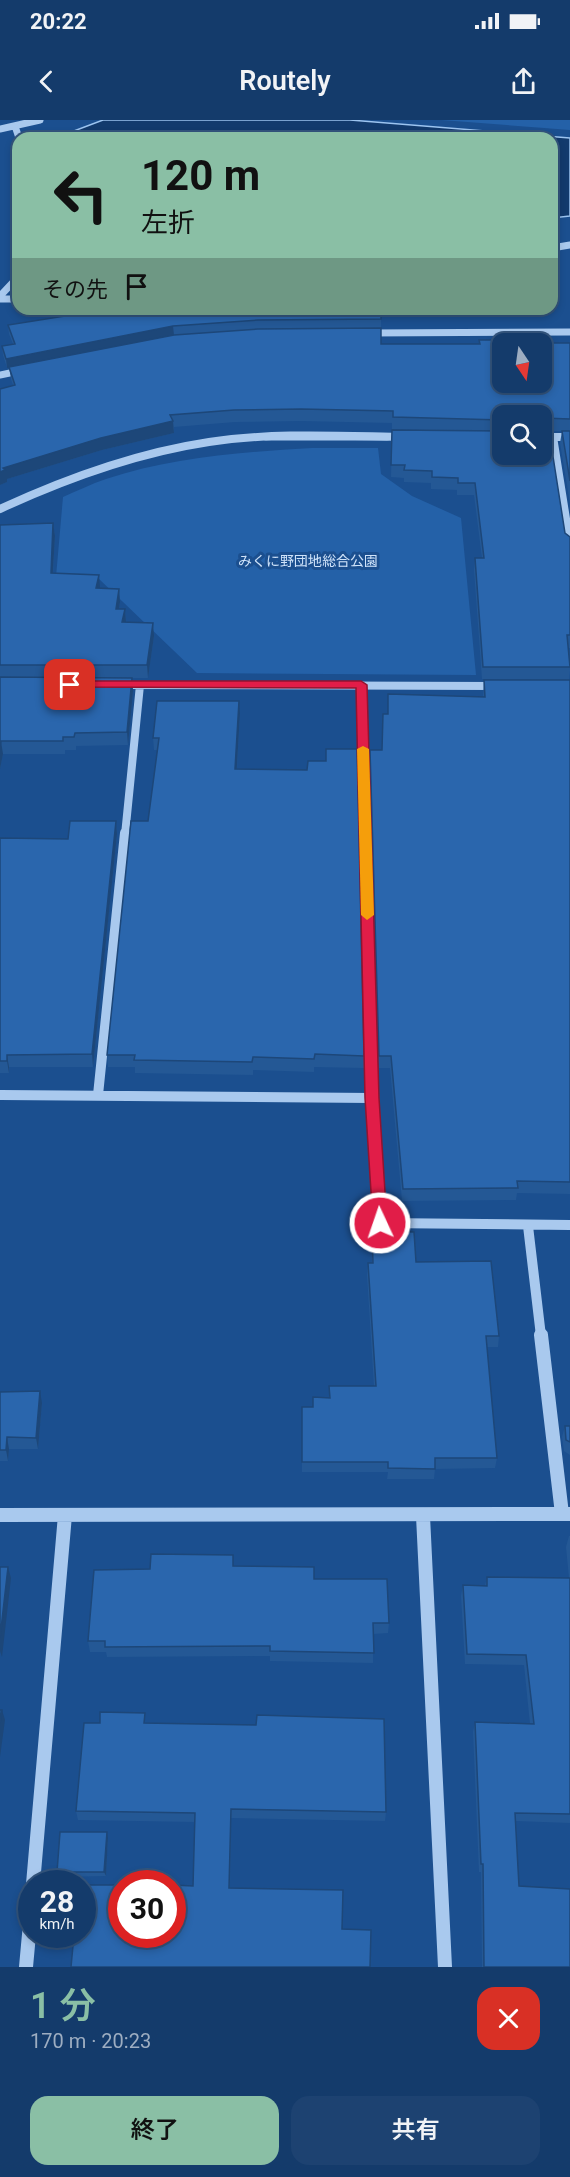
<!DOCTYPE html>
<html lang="ja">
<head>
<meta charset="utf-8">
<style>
	body { margin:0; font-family:Roboto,"Noto Sans JP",sans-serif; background:#1d4271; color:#f1f3f6; height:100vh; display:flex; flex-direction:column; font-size:22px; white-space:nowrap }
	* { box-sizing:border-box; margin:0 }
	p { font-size:20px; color:#9dadc1 }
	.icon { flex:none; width:33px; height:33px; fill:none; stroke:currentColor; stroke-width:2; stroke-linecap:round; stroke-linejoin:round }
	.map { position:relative; height:1847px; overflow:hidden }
	.sheet { display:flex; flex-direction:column; background:#143b6b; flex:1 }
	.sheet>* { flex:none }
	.hud { position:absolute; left:12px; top:12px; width:546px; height:183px; border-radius:18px; box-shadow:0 3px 9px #0003,0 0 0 2px #33557e; background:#8abfa5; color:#111; overflow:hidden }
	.needle { width:39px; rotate:167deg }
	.buttons { position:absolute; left:492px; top:213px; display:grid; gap:12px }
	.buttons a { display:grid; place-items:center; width:60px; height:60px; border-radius:12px; background:#143b6b; box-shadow:0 3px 9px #0003,0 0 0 2px #33557e; font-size:30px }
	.speed { position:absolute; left:18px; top:1750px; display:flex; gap:12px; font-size:30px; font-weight:700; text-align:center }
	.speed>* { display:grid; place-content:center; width:78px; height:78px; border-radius:50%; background:#143b6b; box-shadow:0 3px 9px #0003,0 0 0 2px #33557e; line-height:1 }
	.speed small { font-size:15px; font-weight:400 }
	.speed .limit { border:9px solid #d22; background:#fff; color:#111 }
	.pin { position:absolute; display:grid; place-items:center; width:51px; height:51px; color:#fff; margin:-26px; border-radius:12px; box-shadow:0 3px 9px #0006 }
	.me { position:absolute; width:66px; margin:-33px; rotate:357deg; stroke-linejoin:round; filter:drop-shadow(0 0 4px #0008) }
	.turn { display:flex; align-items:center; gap:21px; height:126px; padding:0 30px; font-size:27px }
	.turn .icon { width:78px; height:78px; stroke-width:2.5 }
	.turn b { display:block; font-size:42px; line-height:51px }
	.then { display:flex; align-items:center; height:57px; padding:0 30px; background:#0003; gap:12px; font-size:22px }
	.round { display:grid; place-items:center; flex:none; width:63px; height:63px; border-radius:18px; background:#1d4271 }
	.headline { display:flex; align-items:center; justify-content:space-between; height:102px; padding:0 30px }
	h1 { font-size:36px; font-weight:600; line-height:45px; color:#8abfa5 }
	.button { display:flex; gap:12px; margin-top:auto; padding:12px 30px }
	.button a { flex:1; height:69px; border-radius:18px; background:#8abfa5; color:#111; font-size:24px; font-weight:600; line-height:69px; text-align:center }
	.button a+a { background:#1d4271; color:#f1f3f6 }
	.status { display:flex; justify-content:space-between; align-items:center; height:42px; padding:0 30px; background:#143b6b; direction:ltr }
	.status svg { height:16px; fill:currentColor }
	header { display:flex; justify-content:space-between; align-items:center; height:78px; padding:0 30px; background:#143b6b; font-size:27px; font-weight:600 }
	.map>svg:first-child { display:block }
	.green { fill:#2461a8 }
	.water { fill:#123a6d; stroke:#9cc4f0; stroke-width:1.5 }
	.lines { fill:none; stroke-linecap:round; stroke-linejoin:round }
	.minor-far3 { stroke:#a9c9ee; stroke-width:7 }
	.minor-far2 { stroke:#a9c9ee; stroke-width:8 }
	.minor-far1 { stroke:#a9c9ee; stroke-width:10 }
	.minor { stroke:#a9c9ee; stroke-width:14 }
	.wall { fill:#245895; fill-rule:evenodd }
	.shaded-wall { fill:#1d4779 }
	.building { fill:#2a66ad; stroke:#1d4779; stroke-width:1.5; fill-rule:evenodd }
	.route { fill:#e11d48; stroke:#92132f; stroke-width:1.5 }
	.slow { fill:#f59e0b }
	.labels { text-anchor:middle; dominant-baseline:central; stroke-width:6; stroke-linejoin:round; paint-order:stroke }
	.far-park-label { font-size:14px; fill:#cfe3fa; stroke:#1b4f8f }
</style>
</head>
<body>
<div class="status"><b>20:22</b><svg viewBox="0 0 49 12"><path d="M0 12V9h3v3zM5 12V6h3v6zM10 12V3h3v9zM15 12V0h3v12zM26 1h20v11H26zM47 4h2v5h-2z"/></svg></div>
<header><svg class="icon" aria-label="back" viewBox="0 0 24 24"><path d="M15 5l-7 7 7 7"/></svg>Routely<svg class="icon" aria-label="share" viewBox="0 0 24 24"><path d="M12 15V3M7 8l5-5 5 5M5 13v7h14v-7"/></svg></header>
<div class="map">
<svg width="570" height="1847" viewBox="0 0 570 1847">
	<rect width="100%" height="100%" fill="#1b4f8f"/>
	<!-- green -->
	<path class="green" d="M441,0H570V10Z
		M312,328H378L381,354L412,376L461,398L476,555L197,553L98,458L56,457L63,377C77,371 91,364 106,359C172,337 243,332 312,328Z"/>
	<!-- water -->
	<path class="water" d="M103,0H350L570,18V96L552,98V18L58,17Z"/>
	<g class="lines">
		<!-- minor-far3 -->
		<path class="minor-far3" d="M15,6L19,18
			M0,9L40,0
			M552,128L570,125
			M0,176L18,157
			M0,179H18
			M369,213L570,212
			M0,255L24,250
			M266,317H387"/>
		<!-- minor-far2 -->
		<path class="minor-far2" d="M542,317H570
			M553,317L570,424
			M0,389C67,358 136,333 209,322C274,312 341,316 406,317
			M120,565L498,566
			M361,565L365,715
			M125,715L140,565"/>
		<!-- minor-far1 -->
		<path class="minor-far1" d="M365,713L372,978L380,1103L570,1105
			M0,975L372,978
			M98,975L125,713
			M528,1106L541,1216"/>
		<!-- minor -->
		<path class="minor" d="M541,1215L562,1394
			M0,1395L570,1394
			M423,1396L445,1847
			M33,1764L65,1395
			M26,1847L32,1782"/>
	</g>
	<!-- wall -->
	<path class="wall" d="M381,189V224H479V220L528,223H570V311H542L565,413L570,417V528H568L570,550L569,560L482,559L474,450L475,438H482L474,375H457V370L431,369V363L404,362V358L391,357L392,310L460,311L392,309V303L301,301L235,302L174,307V313L102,330L7,359V362L0,365V269L13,265L11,259L9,247L7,248L3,235L2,226L13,224L9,214L8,205ZM502,296L542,334H502Z
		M562,311H570V383L560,323Z
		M53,403L55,416L53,454L100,469H119L120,482L119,489H125L126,502L154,516L148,558H132L133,571L128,625L76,626V630H65V634H3L0,649V405Z
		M484,560H570V1074L517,1073L516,1080L402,1081L390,948H379L371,709L369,642L370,630H382L387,594L483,577Z
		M240,594L237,649L364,936V948L314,947V952L253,950V955L135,953V947H108L107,935L148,701L158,630H154L153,618Z
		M116,701L117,714L93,947H9V953H0V718L68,719Z
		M372,1111L416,1142L499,1216L498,1227H487L497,1338L495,1348L435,1349L434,1359H387L388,1352H302V1287H313V1277L329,1278V1266H374L367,1155L368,1143H372Z
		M0,1272L42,1283L38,1329H9L8,1341H0Z
		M565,1306H570V1335L564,1331L562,1317Z
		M569,1416H570V1703L516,1701L519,1766L570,1847H482L481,1752H479L473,1612L475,1602L530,1604L524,1545L465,1544L461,1476L463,1465L485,1466L487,1457L569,1458L566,1427Z
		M234,1446L314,1459L389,1503L388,1513L373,1514V1543L270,1541V1536L107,1537L106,1532H90L88,1521L150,1449Z
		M146,1603L386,1692L385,1701L231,1698L230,1768L342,1809L370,1847L193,1766L195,1702L78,1700L76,1691Z
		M107,1712L108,1717L106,1756L58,1757L57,1752Z"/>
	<!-- shaded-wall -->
	<path class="shaded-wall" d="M173,206L174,215L7,248L6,239Z
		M173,301L174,313L102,330L7,359V362L0,365V352L3,348L101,318Z
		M53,403L55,416L52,466L51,453Z
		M99,455L100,467L97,481L96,468Z
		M119,469L120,482L117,502L116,489Z
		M125,489L126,502H122Z
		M153,503L154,516L148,558L147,545Z
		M132,558L133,571L128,625L127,612Z
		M239,581L240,594L236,662L235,649Z
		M1,621L3,634L0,649V626Z
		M116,701L117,714L93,947L92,934Z
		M7,935L9,947V953L7,941Z
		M40,1271L42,1283L38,1329L36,1318Z
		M7,1317L9,1329L8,1341L6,1330Z
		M8,1447L11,1458L2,1537L0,1531V1518Z
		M2,1590L5,1600L0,1637V1604Z
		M107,1712L108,1717L106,1756L104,1752Z"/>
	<!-- building -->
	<path class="building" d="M109,189H381V199L258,200L173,206L6,239L2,226L15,224L8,205Z
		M381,208V224H480L479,220H528V223H570V299L543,298L542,299V296H502V300L393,297V291L301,289L234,290L170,295L173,301L101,318L3,348L5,350L0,352V269L15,265L9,247L174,215L258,209ZM502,224H542V262H502Z
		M392,310L502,311V334H542V311H549L565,413L570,417V515H567L570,547H483L475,438H484L475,363H458V358L432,357V351L404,350L405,345H391Z
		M562,311H570V361Z
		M53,403L51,453L99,455L96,468L119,469L116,489H125L122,502L153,503L147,545H0V405Z
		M0,557L132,558L127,612L75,613L74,617H63V621H1L0,626Z
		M484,560H570V1062L517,1061L518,1068L403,1069L391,936H379L370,630H382L383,594H388V574L485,577Z
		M157,581H239L235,649L307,650L308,641H326V629H357L364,936L315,934L314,939L253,937L252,942L134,940L135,935H107L131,701H148L159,618H153Z
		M70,701H116L92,934L7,935V941H0V718L68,719Z
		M372,1111L414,1112L416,1142L491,1141L499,1216H486L497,1338H435V1349L388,1348V1342H302V1287H313V1277L330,1278L329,1266H376L368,1143H373Z
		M40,1271L36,1318L7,1317L6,1330H0V1272Z
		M565,1306H570V1322L566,1320Z
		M151,1434L233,1435V1446L314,1447V1459H387L389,1503H373L374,1533L270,1531V1526L105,1527V1521H88L94,1450L150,1449Z
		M0,1447H8L0,1518Z
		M487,1457L570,1458V1694L515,1693L519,1766L570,1769V1847H484L483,1744H481L475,1602L534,1604L526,1535L467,1534L463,1465L487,1466Z
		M0,1590H2L0,1604Z
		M100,1592L145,1593L144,1603L256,1605L257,1595L384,1599L386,1692L231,1689L229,1768L343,1770L342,1809L371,1810L370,1847H71L74,1815H82V1765H122V1815H172V1765L193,1766L195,1693L76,1691L84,1603H100Z
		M60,1712H107L104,1752H57Z"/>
	<!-- route -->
	<path class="route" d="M70,561H361L367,565L379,978L387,1103L385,1107H375L373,1103L365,978L356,568L66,567L64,565Z"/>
	<!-- slow -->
	<path class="slow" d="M363,626L369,629L374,795L367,800L361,795L357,629Z"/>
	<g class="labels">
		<!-- far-park labels -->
		<g class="far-park-label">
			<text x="308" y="441">みくに野団地総合公園</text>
		</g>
	</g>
</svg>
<div class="buttons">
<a><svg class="needle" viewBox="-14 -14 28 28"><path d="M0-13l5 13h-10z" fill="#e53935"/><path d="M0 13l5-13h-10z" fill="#9dadc1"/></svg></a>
<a><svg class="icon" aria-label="search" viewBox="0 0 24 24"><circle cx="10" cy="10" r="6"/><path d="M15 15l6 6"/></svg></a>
</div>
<div class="speed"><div>28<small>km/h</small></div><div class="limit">30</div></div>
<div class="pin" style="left:70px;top:565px;background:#d93025"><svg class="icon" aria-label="arrive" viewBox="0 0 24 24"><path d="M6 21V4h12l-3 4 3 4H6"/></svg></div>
<svg class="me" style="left:380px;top:1103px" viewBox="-20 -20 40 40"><circle r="17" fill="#e11d48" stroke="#fff" stroke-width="3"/><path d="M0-11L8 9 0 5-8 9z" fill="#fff"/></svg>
<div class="hud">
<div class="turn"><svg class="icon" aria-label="left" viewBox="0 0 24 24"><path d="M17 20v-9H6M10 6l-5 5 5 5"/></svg><div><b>120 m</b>左折</div></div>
<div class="then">その先<svg class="icon" aria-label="arrive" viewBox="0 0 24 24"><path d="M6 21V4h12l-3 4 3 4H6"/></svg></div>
</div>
</div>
<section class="sheet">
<div class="headline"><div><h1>1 分</h1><p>170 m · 20:23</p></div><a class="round" style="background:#d93025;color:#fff"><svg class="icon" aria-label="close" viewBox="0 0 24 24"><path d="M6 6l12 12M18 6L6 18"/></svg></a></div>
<div class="button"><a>終了</a><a>共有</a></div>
</section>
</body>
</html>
